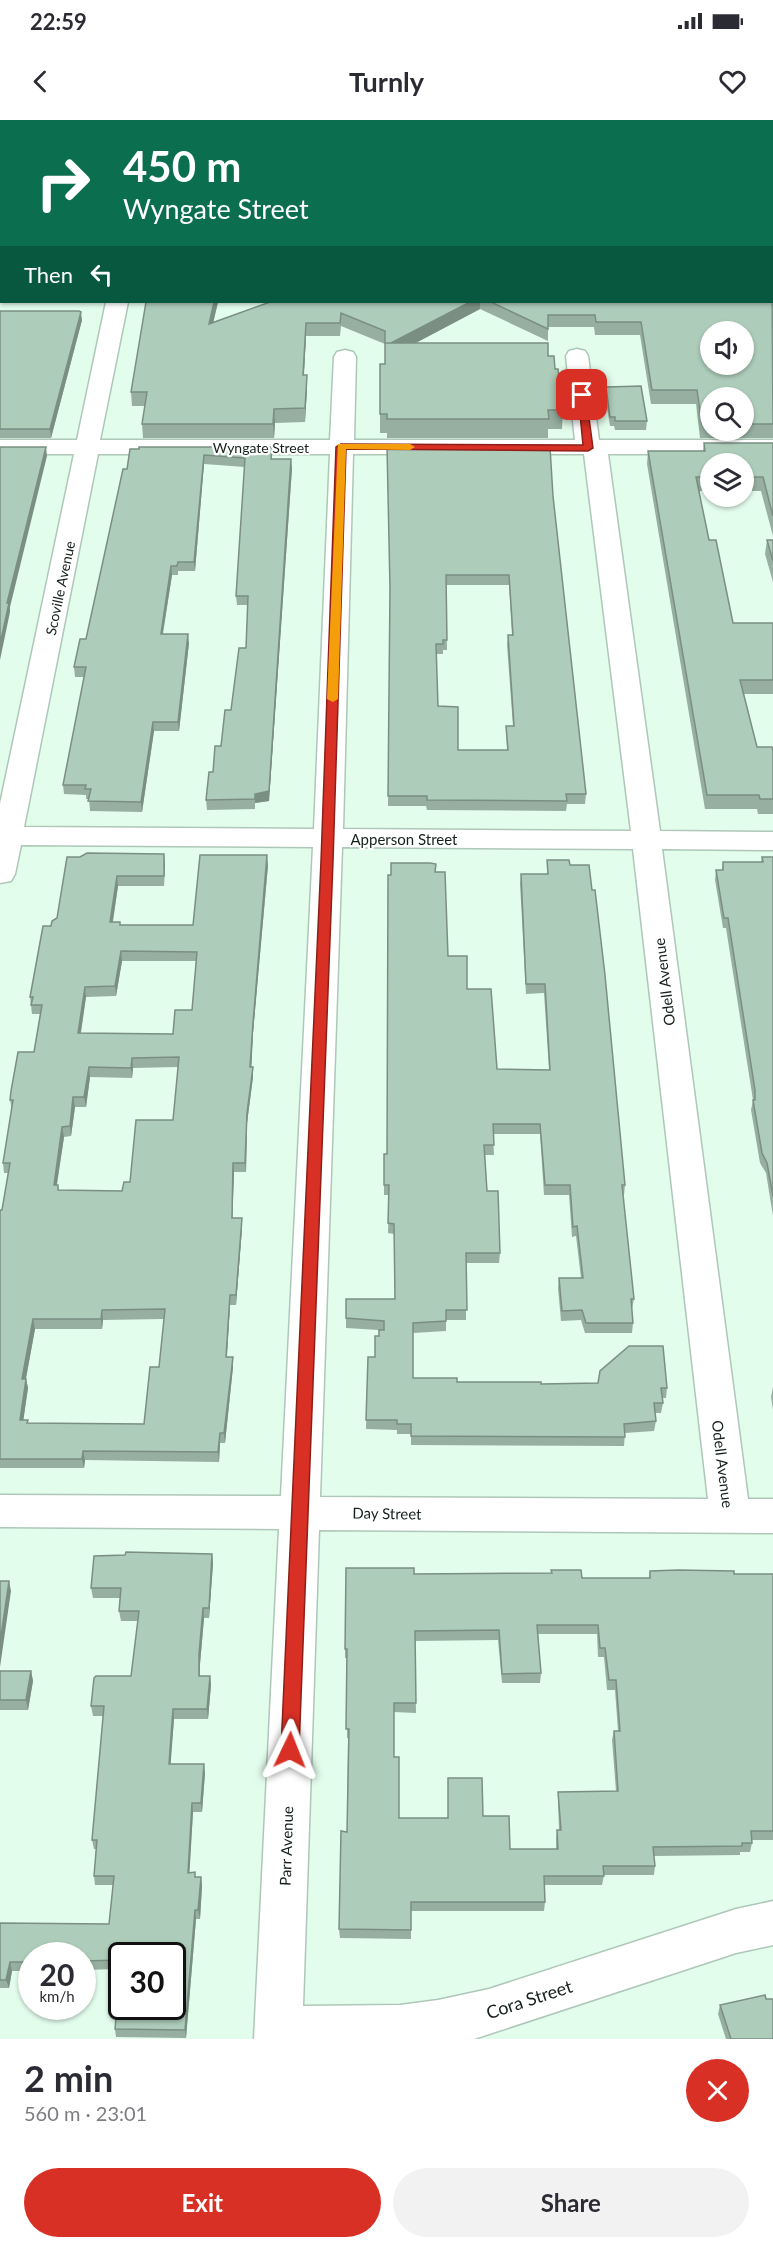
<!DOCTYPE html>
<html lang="en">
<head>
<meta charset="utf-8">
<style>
	body { margin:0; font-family:Lato,sans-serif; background:#f2f2f3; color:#2b2b33; height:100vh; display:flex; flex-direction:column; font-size:22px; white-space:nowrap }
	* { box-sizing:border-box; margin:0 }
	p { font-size:20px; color:#7c7c81 }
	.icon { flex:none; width:33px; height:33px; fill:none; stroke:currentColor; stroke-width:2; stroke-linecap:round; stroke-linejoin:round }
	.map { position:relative; height:1919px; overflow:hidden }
	.side { display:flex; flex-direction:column; background:#fff; flex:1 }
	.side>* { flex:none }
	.top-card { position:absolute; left:0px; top:0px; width:774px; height:183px; box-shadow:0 2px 4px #0004; background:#0b6e4f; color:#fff; overflow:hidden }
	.buttons { position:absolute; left:700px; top:201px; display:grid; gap:12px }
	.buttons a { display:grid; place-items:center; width:54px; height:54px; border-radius:50%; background:#fff; box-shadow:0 2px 4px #0004; font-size:30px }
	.speed { position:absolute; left:18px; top:1822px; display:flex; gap:12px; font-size:30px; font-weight:700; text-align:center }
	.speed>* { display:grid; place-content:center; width:78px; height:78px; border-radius:50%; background:#fff; box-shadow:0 2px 4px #0004; line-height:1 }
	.speed small { font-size:15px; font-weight:400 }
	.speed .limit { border:3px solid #111; border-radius:9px; background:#fff; color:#111 }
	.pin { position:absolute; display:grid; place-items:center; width:51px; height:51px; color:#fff; margin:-26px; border-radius:12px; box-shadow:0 3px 9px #0006 }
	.me { position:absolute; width:66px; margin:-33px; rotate:2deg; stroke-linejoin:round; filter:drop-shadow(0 0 4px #0008) }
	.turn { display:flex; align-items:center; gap:21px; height:126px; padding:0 24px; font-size:27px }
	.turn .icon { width:78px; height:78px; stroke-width:2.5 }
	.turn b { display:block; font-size:42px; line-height:51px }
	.then { display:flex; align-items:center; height:57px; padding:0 24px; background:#0003; gap:12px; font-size:22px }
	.round { display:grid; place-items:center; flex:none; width:63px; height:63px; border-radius:32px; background:#f2f2f3 }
	.headline { display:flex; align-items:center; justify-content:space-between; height:102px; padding:0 24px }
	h1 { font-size:36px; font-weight:700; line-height:45px }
	.button { display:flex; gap:12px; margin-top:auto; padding:12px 24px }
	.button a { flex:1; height:69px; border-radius:36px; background:#d93025; color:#fff; font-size:24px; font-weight:700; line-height:69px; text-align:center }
	.button a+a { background:#f2f2f3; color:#2b2b33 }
	.status { display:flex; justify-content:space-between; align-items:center; height:42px; padding:0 30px; background:#fff; direction:ltr }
	.status svg { height:16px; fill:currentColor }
	header { display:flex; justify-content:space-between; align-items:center; height:78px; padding:0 24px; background:#fff; font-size:27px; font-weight:700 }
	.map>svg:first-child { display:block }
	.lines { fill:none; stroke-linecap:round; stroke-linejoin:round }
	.stream { stroke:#b0b3d0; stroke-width:6 }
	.minor-casing { stroke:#aec7b8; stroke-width:3 }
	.major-casing { stroke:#44956d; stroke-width:3 }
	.minor { fill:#fff; fill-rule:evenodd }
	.major { fill:#9ee5c2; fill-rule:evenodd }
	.wall { fill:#96afa0; fill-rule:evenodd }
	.shaded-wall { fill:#7a8f82 }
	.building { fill:#aeccba; stroke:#7a8f82; stroke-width:1.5; fill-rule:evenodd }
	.route { fill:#d93025; stroke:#8d1f18; stroke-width:1.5 }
	.slow { fill:#f59e0b }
	.labels { text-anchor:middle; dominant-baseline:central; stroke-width:4.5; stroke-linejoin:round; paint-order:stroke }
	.far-street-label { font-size:14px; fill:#17211c; stroke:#fff }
	.street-label { font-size:15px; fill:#17211c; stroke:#fff }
	.near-street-label { font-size:18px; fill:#17211c; stroke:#fff }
</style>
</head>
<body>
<div class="status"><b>22:59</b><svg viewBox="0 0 49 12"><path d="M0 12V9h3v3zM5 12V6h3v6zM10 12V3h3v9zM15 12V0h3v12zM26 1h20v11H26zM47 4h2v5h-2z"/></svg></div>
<header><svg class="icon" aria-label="back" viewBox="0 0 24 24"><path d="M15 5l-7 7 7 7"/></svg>Turnly<svg class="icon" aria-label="heart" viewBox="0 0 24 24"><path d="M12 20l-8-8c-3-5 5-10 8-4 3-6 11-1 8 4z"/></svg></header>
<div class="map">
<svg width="773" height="1919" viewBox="0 0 773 1919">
	<rect width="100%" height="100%" fill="#e3fded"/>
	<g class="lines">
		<!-- stream -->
		<path class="stream" d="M466,0L470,2"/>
		<!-- minor casing -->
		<g class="minor-casing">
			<path id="minor" d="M106,182H128L100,320H330L334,237L337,232L345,230L353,232L356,237L354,320H575L566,236L569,231L577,229L585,231L588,236L599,320H773V334H608L660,711L773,712V730L662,729L748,1379H773V1413L319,1410L303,1886L400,1885L438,1880L489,1869L736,1789L773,1781V1825L736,1833L474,1919H254L279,1409L0,1407V1375L281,1376L313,727L21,725L15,754L11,761L0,763V684L74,334H0V320H77ZM98,334H330L314,709L24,707ZM353,334H584L631,711L343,709ZM342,727L633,729L708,1379L320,1377Z"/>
		</g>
		<!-- major casing -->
		<g class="major-casing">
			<path id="major" d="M0,56H2V68H0Z
				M772,58H773V70H772Z"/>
		</g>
		<!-- minor -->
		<use href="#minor" class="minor"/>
		<!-- major -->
		<use href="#major" class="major"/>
	</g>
	<!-- wall -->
	<path class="wall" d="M0,67H2V115H0Z
		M773,169V318H700L696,284H651L640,215H595L594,207H548V221L480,189L416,223L548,236L555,249L563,290L562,309H548V318H387V313H380V244H385V224L341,206L340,216H306L304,255H307V268L305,302L275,303L274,318H143L142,304L145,286H132L131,272L146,182H218L213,202L270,182H772ZM711,278H744V310H711Z
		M0,191L82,200L51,318H0Z
		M606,267L647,301L646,310H615L614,306H610L605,276Z
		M704,323H773V416L761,371H744V344H711V371H699L709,420L733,503H773V574H744L757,627L773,631V694H758L757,689H705L647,344L648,331H703Z
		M130,329L272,339L292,348L269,681L255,683V689L207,690L206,680L213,652L231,590L246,528L248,485H237L236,476L245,347L204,344L195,451H178V455H172L163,514L189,523L179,611H154L142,692L90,691L89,679H86V675L64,674L63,665L84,557H75L74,547L86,519L127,349Z
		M553,376L586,674L585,684H567L566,691L427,690L426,686H388L390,475ZM446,465H509L512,515H508L507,525L513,606H506L507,630H458L438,586L436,534H443V530H447Z
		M767,420H773V462L765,434Z
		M164,734V766H118L113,802L121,805H193L268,745L253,913L251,947H253V957L247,1003L246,1052H234L232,1098L242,1108L236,1185H230L227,1237L233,1247L225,1323H220L219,1342L85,1340L84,1348H0V1090H2L8,1053H4L3,1043L12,990L10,980L34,932L40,894H32L30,877L51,806L57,798L80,737ZM122,841H196L192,890L173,914L81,913L86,877L116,876ZM178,947L173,1000L130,1062L122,1071L59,1070L57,1065L64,1017L71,1016L75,987H86L90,957L132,958L133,948ZM164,1199L159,1247L144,1304L28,1303V1300H23L28,1268L26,1259L35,1209H102L103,1200Z
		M762,737H773V1096L766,1053L760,1043L751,990L753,980L726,808H723L715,760L716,750H722L723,742H761Z
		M547,740L625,1065L624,1075H623L634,1179L632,1189L633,1203L632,1213H585L581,1200L561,1201L558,1168L559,1158H581L576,1116L572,1117L569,1075H544L540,1014H493L494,1035H485L487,1071L500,1133L499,1143H466V1200H446V1211L413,1213V1258L457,1262L667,1268L666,1278H662L663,1283L661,1293H655L656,1301L654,1311L625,1313L624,1326L411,1325V1314H397V1310L366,1309L368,1237H375L379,1216V1210L346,1208V1198L395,1179L394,1114L388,1113L389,1075H384V1034H387L435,752L448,836L467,869L497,949L549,950L544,873L526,874L520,764L521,754H547Z
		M773,1267V1290L771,1277Z
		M212,1434L213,1444L209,1498H204L200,1544V1556H210L211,1565L208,1599H174L170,1644L205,1653L202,1692H193L189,1753L196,1757H201L202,1766L200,1799H196L186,1918L116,1917L115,1909L120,1849L82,1850V1836H32V1851H12L9,1868H0V1803L109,1804L113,1765H95L94,1756L96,1729H94L92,1720L103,1596H93L91,1586L131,1556L138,1501H121L119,1491L121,1478H93L91,1468Z
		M551,1450L582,1458H649L650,1451L734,1454H773V1720H752V1723L750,1732H740V1735L654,1736L655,1746L654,1755H604L602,1765H545V1782L544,1791H411V1819L340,1818L339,1809L347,1712L348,1618H347V1538H345V1529L414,1454L551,1453ZM538,1514H597L598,1537H604L607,1570H615L618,1611H614L612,1620L616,1671L558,1672V1681L559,1710H557L556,1719V1729H510L483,1696L448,1658V1698H399L394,1637V1592L416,1593L415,1521L498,1520L502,1563H540L541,1553Z
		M0,1551H31L33,1561L28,1590H0Z
		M766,1879L773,1919H726L718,1894L720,1885Z"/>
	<!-- shaded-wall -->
	<path class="shaded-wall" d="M214,182H218L210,217L209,204Z
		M470,182H480V189L385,239V226Z
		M81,192L82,200L51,318L50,309Z
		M306,203V216L303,268V255Z
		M307,255V268L305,302V288Z
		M274,289L275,303L274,318L273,304Z
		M46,327L47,336L10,487V492L0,540V524L7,483Z
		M204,335V344L195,451L194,442Z
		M291,339L292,348L269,681L255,683V689V679Z
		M171,446L172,455L161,523V514Z
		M188,514L189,523L179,611L178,602Z
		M153,602L154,611L142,692L141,682Z
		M164,734L165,744L164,766Z
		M267,735L268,745L253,913L251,957L250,947L253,903Z
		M117,756L118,766L111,812L110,802Z
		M121,831L122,841L116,876L115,866Z
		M85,867L86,877L79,923L78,913Z
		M132,938L133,948L132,958L131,948Z
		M89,947L90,957L86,987L84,977Z
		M253,947V957L247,1003L246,1052L245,1043L247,993Z
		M73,977L75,987L71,1016L70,1006Z
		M62,1007L64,1017L55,1075L54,1065Z
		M233,1043L234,1052L232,1108V1098Z
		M242,1098V1108L236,1185V1175Z
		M230,1175V1185L226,1247V1237Z
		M102,1190L103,1200L102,1209L101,1199Z
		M33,1199L35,1209L24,1268L22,1259Z
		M233,1237V1247L225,1323L224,1313Z
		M26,1259L28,1268L22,1310L20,1300Z
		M220,1313V1323L219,1342L218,1332Z
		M83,1331L85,1340L84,1348L82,1339Z
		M212,1434L213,1444L209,1498V1488Z
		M9,1461L11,1471L0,1547V1523Z
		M203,1488L204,1498L200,1544V1565L199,1534Z
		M31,1551L33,1561L28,1590L26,1580Z
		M210,1556L211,1565L208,1599L207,1589Z
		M173,1589L174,1599L170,1653L169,1644Z
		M204,1644L205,1653L202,1692L201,1683Z
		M192,1683L193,1692L189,1762L188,1753Z
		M201,1757L202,1766L200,1799L198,1790Z
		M195,1790L196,1799L186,1918L185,1910Z
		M10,1842L12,1851L9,1868L6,1860Z"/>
	<!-- building -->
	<path class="building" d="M51,0H297V2H51Z
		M511,0H773V26L772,2H512Z
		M0,67H2V103H0Z
		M772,167L773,304H744V278H711V304H702L697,270H652L641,202H596L595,195H548V209L491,182H772ZM711,212H744V244H711Z
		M146,182H214L209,204L270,182H470L391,223H385V211L341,193L340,203H306L303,255H307L305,288L274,289L273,304H142L147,272H131Z
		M0,191H79L81,192L50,309H0Z
		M385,223H548V236H554L555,249H558L563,290H548L549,299H387V294H380V244H385Z
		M641,266L647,301H615V297H610L606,267Z
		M704,323H773V396L763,357H744V344H711V357H696L709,420H716L733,503H773V560H740L757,627H772L773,631V679H760L759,675H707L648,331H705Z
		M0,327H46L7,483H9L0,524Z
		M139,327H272L271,339H291L269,671L255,674V679L206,680L209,652H213L215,626H221L225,590H231L239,528H246L248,476H236L245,338L204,335L194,442H178L177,446H171L161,514H188L178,602H153L141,682L88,681L91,669H85L86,665H63L86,547H74L80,519H86L123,349H127L130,329H139Z
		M387,327H550L553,376L586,674H566L567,681L427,680V676H388L390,468ZM446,455H509L513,515H508L514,606H506L508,630H458V587L438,586L436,524H443V520H447Z
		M767,420H773V441Z
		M87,733L164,734V756H117L110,802H120V805H193L200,735H267L253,903L250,947H253L247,993L245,1043H233L232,1098H242L236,1175H230L226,1237H233L224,1313H220L218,1332L83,1331L82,1339H0V1090H2L10,1043H3L13,980H10L11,971L18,932H34L42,885H31L33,877H30L43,806H51L52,801L57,798L67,737H80ZM121,831L197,832L192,890H175L173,914L78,913L85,867L115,866ZM179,937L173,1000H136L130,1062H124L122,1071L58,1070V1065H54L62,1007L70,1006L73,977H84L89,947L131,948L132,938ZM165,1189L159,1247H150L144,1304L27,1303L28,1300H20L26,1259H22L33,1199H101L102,1190Z
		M762,737H773V1076L767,1043L762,1033L753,980H755V970L728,798H724L716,750H723V742H763Z
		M547,740H569L570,745H589L592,770H595L605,855L625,1065H622L634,1179H631L633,1203H586L582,1190L562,1191L559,1158H583L577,1106L573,1107L570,1065H545L540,1004H493L494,1025H484L487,1071H498L500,1133H466L467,1190H446V1201L413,1203V1258H457V1262H541V1264L598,1263L600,1251L629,1226H663L667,1268H661L663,1283H654L656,1301L624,1304L625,1317L411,1316V1304H397V1300H366L368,1237H375V1216H379V1210H384V1201L346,1198V1179H395L394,1104L388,1103L389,1065H384V1034H387L388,755H391V743H430L436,744L435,752H445L448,836H467V869H491L497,949L550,950L545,864H526L521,754H548Z
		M126,1432L212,1434L209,1488H203L199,1534V1556H210L207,1589H173L169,1644H204L201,1683H192L188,1753L195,1752V1757H201L198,1790H195L185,1910L115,1909L121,1840L82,1841V1836H32V1842H10L6,1860H0V1803L109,1804L114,1756H94L97,1720H92L104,1586H91L94,1558L96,1556H131L139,1491H119L121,1468H91L94,1436L125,1435ZM122,1836H172V1887H122Z
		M346,1448H414V1454L552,1453L551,1450H581L582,1458H650V1451L678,1450L734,1451V1454H773V1711H751L752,1723H742V1726L653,1727L655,1746H603L604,1756H544L545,1782H411V1810L339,1809L341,1711L347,1712L349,1609H346L347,1529H345ZM537,1505H598L600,1528H605L609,1560H616L620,1611H614L618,1671L558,1672L561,1710H557L558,1729H510L509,1696H483L482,1658H448V1698H399V1637H394V1583H416L415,1511L499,1510L502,1554L541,1553Z
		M0,1461H9L0,1523Z
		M0,1551H31L26,1580H0Z
		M765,1875L766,1879H773V1919H731L720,1885Z"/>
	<!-- route -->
	<path class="route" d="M578,273L586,275L593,328L588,331L346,329L333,741L299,1630L296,1636L290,1639L284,1636L281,1630L321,741L336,327L341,324L583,325Z"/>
	<!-- slow -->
	<path class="slow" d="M338,324H410L415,327L410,330L346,329L338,579L333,582L327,579Z"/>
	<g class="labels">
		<!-- far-street labels -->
		<g class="far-street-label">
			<text x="261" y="327">Wyngate Street</text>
			<text transform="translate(60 468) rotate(-78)">Scoville Avenue</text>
		</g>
		<!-- street labels -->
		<g class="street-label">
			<text x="404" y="719">Apperson Street</text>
			<text transform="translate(664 862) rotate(-97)">Odell Avenue</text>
			<text transform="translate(723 1344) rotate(83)">Odell Avenue</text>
			<text transform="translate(387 1393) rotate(1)">Day Street</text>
			<text transform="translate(286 1726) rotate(-88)">Parr Avenue</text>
		</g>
		<!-- near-street labels -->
		<g class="near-street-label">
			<text transform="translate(529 1879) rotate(-18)">Cora Street</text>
		</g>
	</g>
</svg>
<div class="buttons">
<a><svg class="icon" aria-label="sound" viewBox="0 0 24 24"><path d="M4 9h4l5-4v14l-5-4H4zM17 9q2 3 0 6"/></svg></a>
<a><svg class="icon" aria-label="search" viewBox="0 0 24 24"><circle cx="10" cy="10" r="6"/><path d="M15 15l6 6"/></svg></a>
<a><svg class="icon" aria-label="layers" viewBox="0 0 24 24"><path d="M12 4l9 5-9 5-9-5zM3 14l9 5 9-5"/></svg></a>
</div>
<div class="speed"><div>20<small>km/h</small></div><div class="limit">30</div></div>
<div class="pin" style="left:582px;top:275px;background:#d93025"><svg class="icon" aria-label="arrive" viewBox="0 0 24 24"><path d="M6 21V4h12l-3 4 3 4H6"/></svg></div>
<svg class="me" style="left:290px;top:1630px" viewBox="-20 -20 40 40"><path d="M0-17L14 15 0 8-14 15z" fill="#d93025" stroke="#fff" stroke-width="4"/></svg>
<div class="top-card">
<div class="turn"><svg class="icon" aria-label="right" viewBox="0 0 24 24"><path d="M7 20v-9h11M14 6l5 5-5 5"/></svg><div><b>450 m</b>Wyngate Street</div></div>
<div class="then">Then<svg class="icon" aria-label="left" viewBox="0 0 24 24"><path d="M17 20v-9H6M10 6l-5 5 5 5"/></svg></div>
</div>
</div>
<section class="side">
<div class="headline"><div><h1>2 min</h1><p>560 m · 23:01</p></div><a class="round" style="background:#d93025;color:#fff"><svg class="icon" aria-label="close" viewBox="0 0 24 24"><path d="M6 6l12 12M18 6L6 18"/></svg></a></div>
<div class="button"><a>Exit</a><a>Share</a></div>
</section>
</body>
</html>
